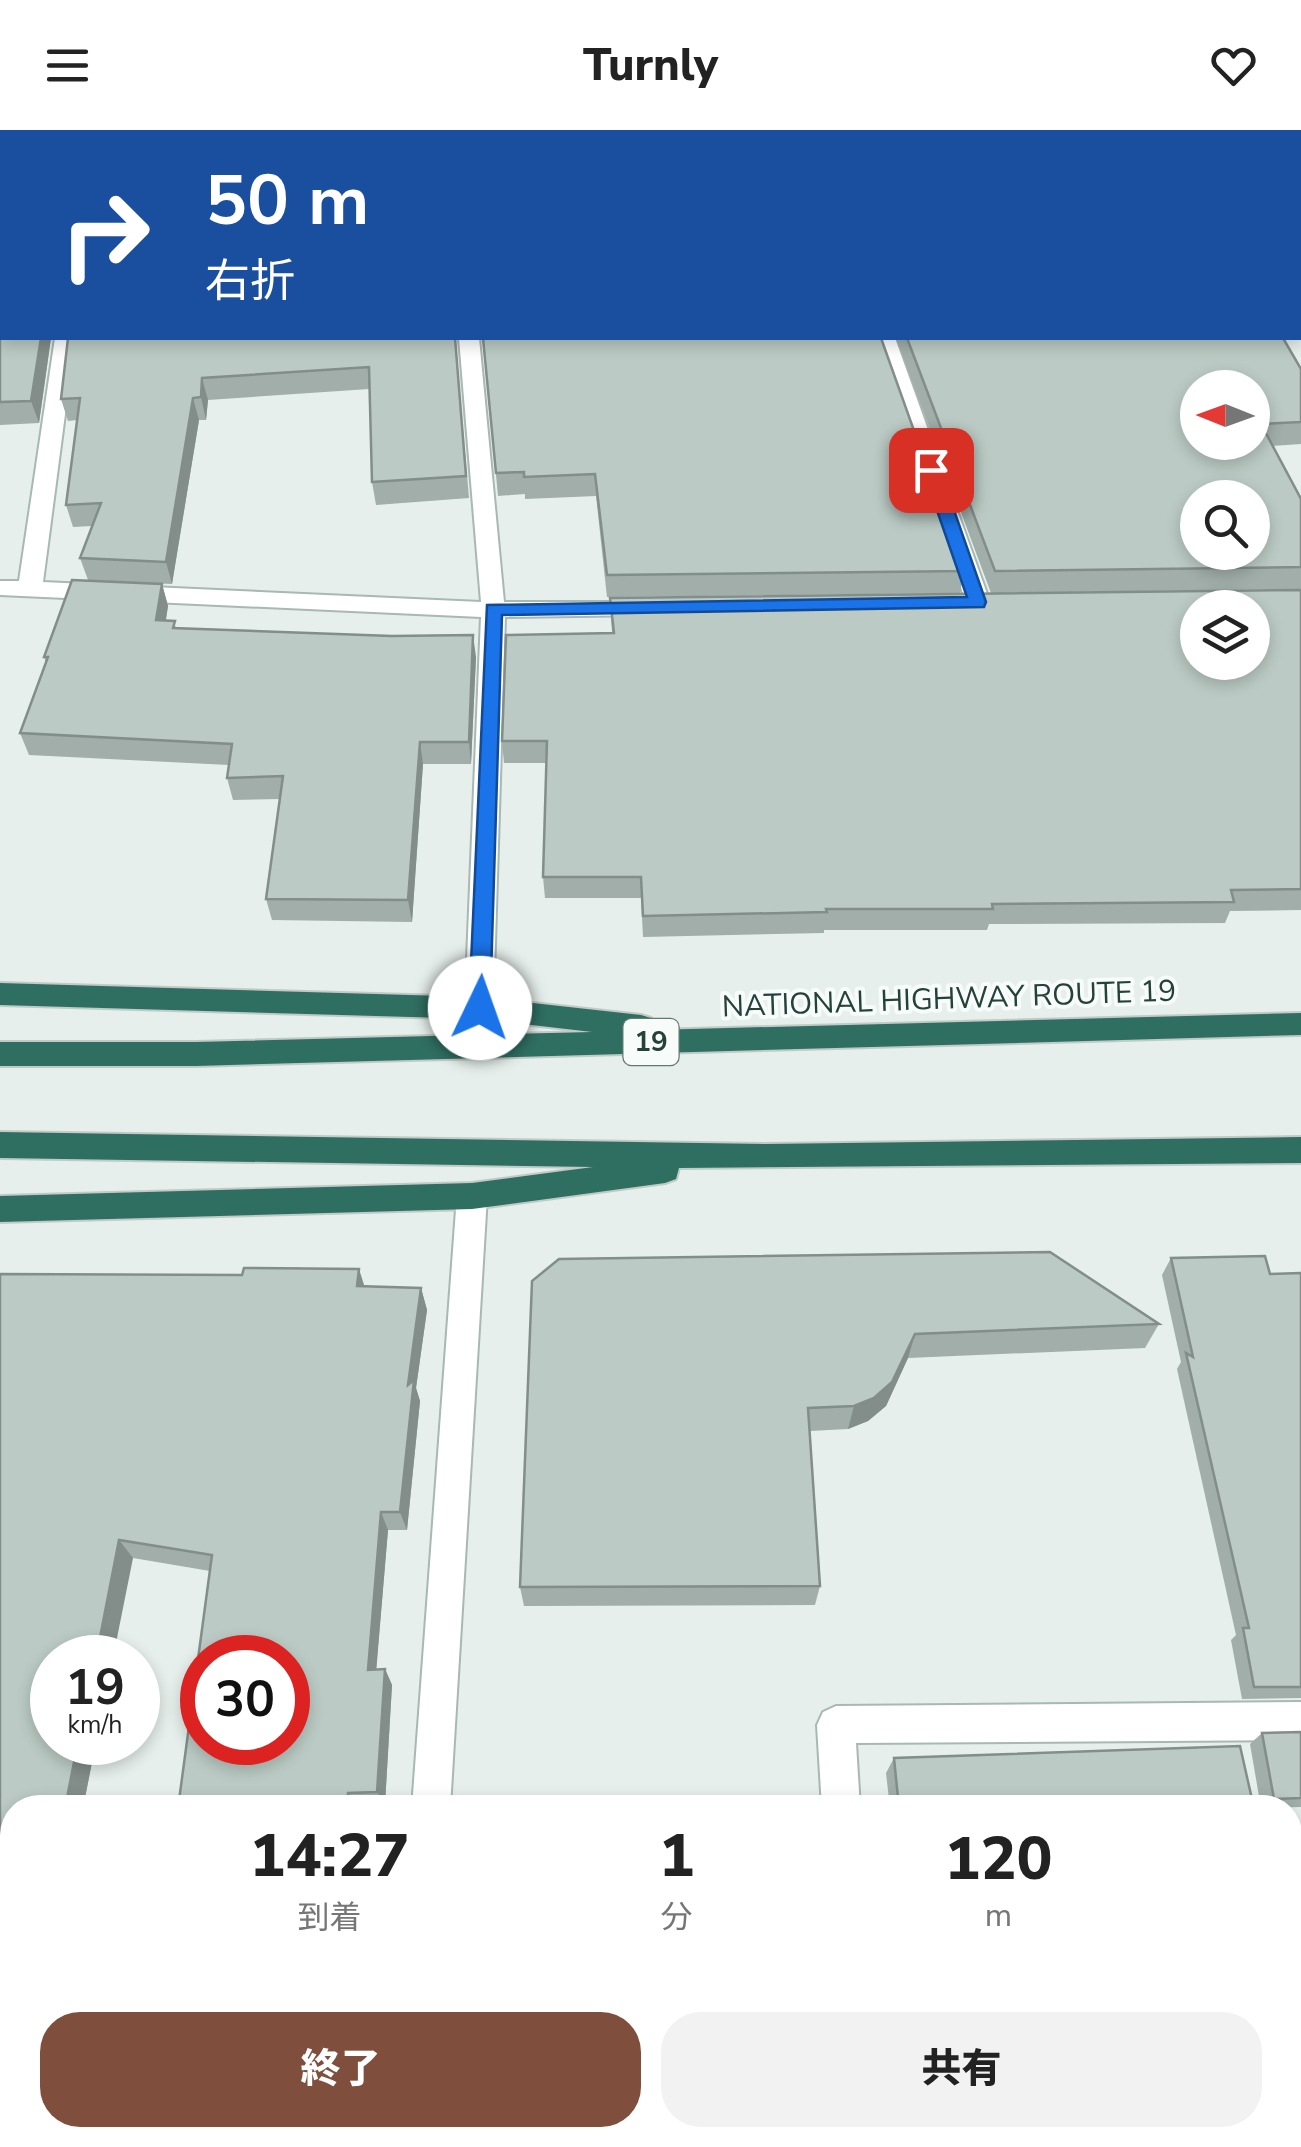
<!DOCTYPE html>
<html lang="ja">
<head>
<meta charset="utf-8">
<style>
	body { margin:0; font-family:"Nunito Sans","Noto Sans JP",sans-serif; background:#f2f2f2; color:#222; height:100vh; display:flex; flex-direction:column; font-size:38px; white-space:nowrap }
	* { box-sizing:border-box; margin:0 }
	p { font-size:32px; color:#767676 }
	.icon { flex:none; width:55px; height:55px; fill:none; stroke:currentColor; stroke-width:2; stroke-linecap:round; stroke-linejoin:round }
	.map { position:relative; flex:1; overflow:hidden }
	.side { position:absolute; left:0px; top:1665px; width:1302px; height:352px; display:flex; flex-direction:column; background:#fff; border-radius:40px 40px 0 0; box-shadow:0 5px 15px #0003 }
	.side>* { flex:none }
	.guide { position:absolute; left:0px; top:0px; width:1302px; height:210px; box-shadow:0 5px 15px #0003; background:#1a4fa0; color:#fff; overflow:hidden }
	.needle { width:65px; rotate:271deg }
	.buttons { position:absolute; left:1180px; top:240px; display:grid; gap:20px }
	.buttons a { display:grid; place-items:center; width:90px; height:90px; border-radius:50%; background:#fff; box-shadow:0 5px 15px #0003; font-size:50px }
	.speed { position:absolute; left:30px; top:1505px; display:flex; gap:20px; font-size:50px; font-weight:700; text-align:center }
	.speed>* { display:grid; place-content:center; width:130px; height:130px; border-radius:50%; background:#fff; box-shadow:0 5px 15px #0003; line-height:1 }
	.speed small { font-size:25px; font-weight:400 }
	.speed .limit { border:15px solid #d22; background:#fff; color:#111 }
	.pin { position:absolute; display:grid; place-items:center; width:85px; height:85px; color:#fff; margin:-42px; border-radius:20px; box-shadow:0 5px 15px #0006 }
	.me { position:absolute; width:110px; margin:-55px; rotate:3deg; stroke-linejoin:round; filter:drop-shadow(0 0 8px #0008) }
	.turn { display:flex; align-items:center; gap:35px; height:210px; padding:0 40px; font-size:45px }
	.turn .icon { width:130px; height:130px; stroke-width:2.5 }
	.turn b { display:block; font-size:70px; line-height:85px }
	.eta { display:flex; justify-content:space-evenly; align-items:center; height:170px; text-align:center }
	.eta b { font-size:60px; font-weight:800; line-height:70px }
	.cta { display:flex; gap:20px; margin-top:auto; padding:20px 40px }
	.cta a { flex:1; height:115px; border-radius:40px; background:#804e3d; color:#fff; font-size:40px; font-weight:800; line-height:115px; text-align:center }
	.cta a+a { background:#f2f2f2; color:#222 }
	header { display:flex; justify-content:space-between; align-items:center; height:130px; padding:0 40px; background:#fff; font-size:45px; font-weight:800 }
	.map>svg:first-child { display:block }
	.lines { fill:none; stroke-linecap:round; stroke-linejoin:round }
	.minor-casing { stroke:#a8b8b2; stroke-width:4 }
	.highway-casing { stroke:#c2cac8; stroke-width:4 }
	.minor { fill:#fff; fill-rule:evenodd }
	.highway { fill:#2f6f62; fill-rule:evenodd }
	.wall { fill:#a1aea9 }
	.shaded-wall { fill:#838d89 }
	.building { fill:#bbcac4; stroke:#838d89; stroke-width:2.5; fill-rule:evenodd }
	.route { fill:#1a73e8; stroke:#114b97; stroke-width:2.5 }
	.labels { text-anchor:middle; dominant-baseline:central; stroke-width:8; stroke-linejoin:round; paint-order:stroke }
	.shield { fill:#f7fbf9; stroke:#637a73; stroke-width:2.5 }
	.shield-label { font-size:28px; font-weight:bold; fill:#24423a }
	.street-label { font-size:30px; fill:#24423a; stroke:#f7fbf9 }
</style>
</head>
<body>
<header><svg class="icon" aria-label="menu" viewBox="0 0 24 24"><path d="M4 6h16M4 12h16M4 18h16"/></svg>Turnly<svg class="icon" aria-label="heart" viewBox="0 0 24 24"><path d="M12 20l-8-8c-3-5 5-10 8-4 3-6 11-1 8 4z"/></svg></header>
<div class="map">
<svg width="1301" height="2017" viewBox="0 0 1301 2017">
	<rect width="100%" height="100%" fill="#e6efeb"/>
	<g class="lines">
		<!-- minor casing -->
		<g class="minor-casing">
			<path id="minor" d="M1192,0H1210L1212,2H1194Z
				M1300,156H1301V169H1300Z
				M55,208H75L43,452L481,472L459,208H479L504,472H656L660,477L656,482L648,485L505,487L493,878L489,886L479,889L469,886L465,878L481,487L0,465V451H19Z
				M875,208H895L990,472L986,477L978,480L966,472Z
				M472,1053L483,1057L487,1066L450,1678H412L457,1066L461,1057Z
				M1301,1572V1610L856,1613L860,1678H822L817,1595L823,1582L836,1576Z
				M388,2005H430L429,2017H387Z
				M840,2005H882L883,2017H841Z"/>
		</g>
		<!-- highway casing -->
		<g class="highway-casing">
			<path id="highway" d="M0,853L479,867L641,885L651,888L653,900L1301,883V905L196,936H0V912H196L592,902L479,889L0,875Z
				M0,1002L767,1014L1301,1007V1033L679,1038L676,1049L665,1053L472,1079L0,1092V1066L472,1053L593,1037L0,1028Z"/>
		</g>
		<!-- minor -->
		<use href="#minor" class="minor"/>
		<!-- highway -->
		<use href="#highway" class="highway"/>
	</g>
	<!-- wall -->
	<path class="wall" d="M0,0L2,2V208H51L39,293L0,295Z
		M1272,0H1301V67L1300,2H1272Z
		M455,208L469,368L376,375L372,352L369,259L208,270L206,290H199L172,454L88,450L80,428L92,396L73,397L66,375L77,290L68,291L61,269Z
		M483,208L964,441L960,463L607,467L596,366L525,369V364L498,366Z
		M896,208H1283L1301,239V314L1272,316L1301,369V459L991,463Z
		M162,454L168,476L166,490L178,498L476,527L471,634H423L412,792L272,790L266,769L280,669L233,670L227,648L229,635L29,625L20,603L46,533L44,527Z
		M1301,460V780L1230,781L1225,793L989,794L987,800H824V803L643,807L641,768H545L543,747L547,633H504L502,611L612,503L610,468Z
		M1171,1128L1270,1144L1301,1143V1568L1242,1569L1231,1510L1236,1505L1177,1239L1181,1232L1162,1145Z
		M0,1144L421,1158L427,1180L416,1258L420,1271L407,1400H388L376,1540L385,1539L392,1555L385,1674L356,1675V1678L210,1441L133,1428L52,1612H96L83,1678H12V2005H330V2017H0Z
		M532,1151L1159,1194L1145,1218L908,1228L886,1276L868,1291L848,1299L810,1301L820,1456L815,1475L524,1476L520,1457Z
		M1301,1602V1677L1261,1678L1250,1614L1262,1603Z
		M894,1628L1254,1678H890L886,1643Z
		M926,2005H1290L1301,2017H927Z"/>
	<!-- shaded-wall -->
	<path class="shaded-wall" d="M41,208H51L39,293L31,271Z
		M202,248L208,270L206,290L201,267Z
		M193,268L199,290L172,454L166,432Z
		M162,454L168,476L162,512L156,490Z
		M473,505L476,527L471,634L469,612Z
		M420,612L423,634L412,792L408,770Z
		M359,1139L366,1161L357,1156Z
		M421,1158L427,1180L416,1258L420,1271L407,1400L400,1382L408,1255Z
		M915,1204L908,1228L886,1276L868,1291L848,1299L854,1276Z
		M381,1382L388,1400L375,1555L368,1540Z
		M119,1410L133,1428L113,1528H96Z
		M385,1539L392,1555L385,1674L377,1662Z
		M78,1612H96L83,1678H65Z
		M348,1663L356,1675V1678H347Z
		M320,2005H330V2017H319Z"/>
	<!-- building -->
	<path class="building" d="M0,0H1132L1134,2H2V208H41L31,271L0,272Z
		M1282,0H1301V31L1300,2H1284Z
		M68,208H455L466,346L372,352L369,237L202,248L201,267L193,268L166,432L80,428L101,373L66,375L80,268L61,269Z
		M483,208H881L964,441L607,445L595,344L524,347V342L496,343Z
		M907,208H1283L1301,239V292L1261,294L1301,369V437L995,441ZM1198,258H1252V312H1198ZM1198,368H1252V422H1198Z
		M72,450L162,454L156,490L175,491L173,498L392,506L473,505L469,612H420L408,770L266,769L283,646L227,648L232,614L20,603L48,527H44Z
		M1301,460V759L1231,760L1234,772L992,774L993,779H826L827,782L643,786L641,747H543L547,611H502L506,505L614,503L610,468ZM1198,478H1252V532H1198Z
		M1050,1122L1159,1194L915,1204L892,1252L874,1268L854,1276L808,1278L820,1456L520,1457L532,1151L559,1129Z
		M1265,1126L1270,1144L1301,1143V1557H1254L1243,1498H1249L1186,1223L1193,1227L1171,1128Z
		M244,1138L359,1139L357,1156L421,1158L408,1255L414,1250L400,1382H381L368,1540L385,1539L377,1662L348,1663L347,1678H178L212,1425L119,1410L96,1528H52V1612H78L65,1678H12V2005H320L319,2017H0V1144L242,1145ZM202,1528H288V1612H202Z
		M1301,1602V1668L1274,1669L1262,1603Z
		M1240,1616L1254,1678H899L894,1628Z
		M1290,1839L1301,1888V2017H938L937,2005H1290Z
		M491,2005H663V2017H504V2011L491,2010Z"/>
	<!-- route -->
	<path class="route" d="M925,336L940,340L986,472L984,477L502,485L490,878L480,887L472,884L469,878L487,475L967,467L923,340Z"/>
	<g class="labels">
		<!-- shield labels -->
		<rect class="shield" x="623.5" y="889" width="55" height="46" rx="8"/>
		<g class="shield-label">
			<text x="651" y="912">19</text>
		</g>
		<!-- street labels -->
		<g class="street-label">
			<text transform="translate(949 869) rotate(-2)">NATIONAL HIGHWAY ROUTE 19</text>
		</g>
	</g>
</svg>
<div class="buttons">
<a><svg class="needle" viewBox="-14 -14 28 28"><path d="M0-13l5 13h-10z" fill="#e53935"/><path d="M0 13l5-13h-10z" fill="#767676"/></svg></a>
<a><svg class="icon" aria-label="search" viewBox="0 0 24 24"><circle cx="10" cy="10" r="6"/><path d="M15 15l6 6"/></svg></a>
<a><svg class="icon" aria-label="layers" viewBox="0 0 24 24"><path d="M12 4l9 5-9 5-9-5zM3 14l9 5 9-5"/></svg></a>
</div>
<div class="speed"><div>19<small>km/h</small></div><div class="limit">30</div></div>
<div class="pin" style="left:931px;top:340px;background:#d93025"><svg class="icon" aria-label="arrive" viewBox="0 0 24 24"><path d="M6 21V4h12l-3 4 3 4H6"/></svg></div>
<svg class="me" style="left:480px;top:878px" viewBox="-20 -20 40 40"><circle r="19" fill="#fff"/><path d="M0-13L10 11 0 6-10 11z" fill="#1a73e8"/></svg>
<div class="guide">
<div class="turn"><svg class="icon" aria-label="right" viewBox="0 0 24 24"><path d="M7 20v-9h11M14 6l5 5-5 5"/></svg><div><b>50 m</b>右折</div></div>
</div>
<section class="side">
<div class="eta">
<div><b>14:27</b><p>到着</p></div>
<div><b>1</b><p>分</p></div>
<div><b>120</b><p>m</p></div>
</div>
<div class="cta"><a>終了</a><a>共有</a></div>
</section>
</div>
</body>
</html>
